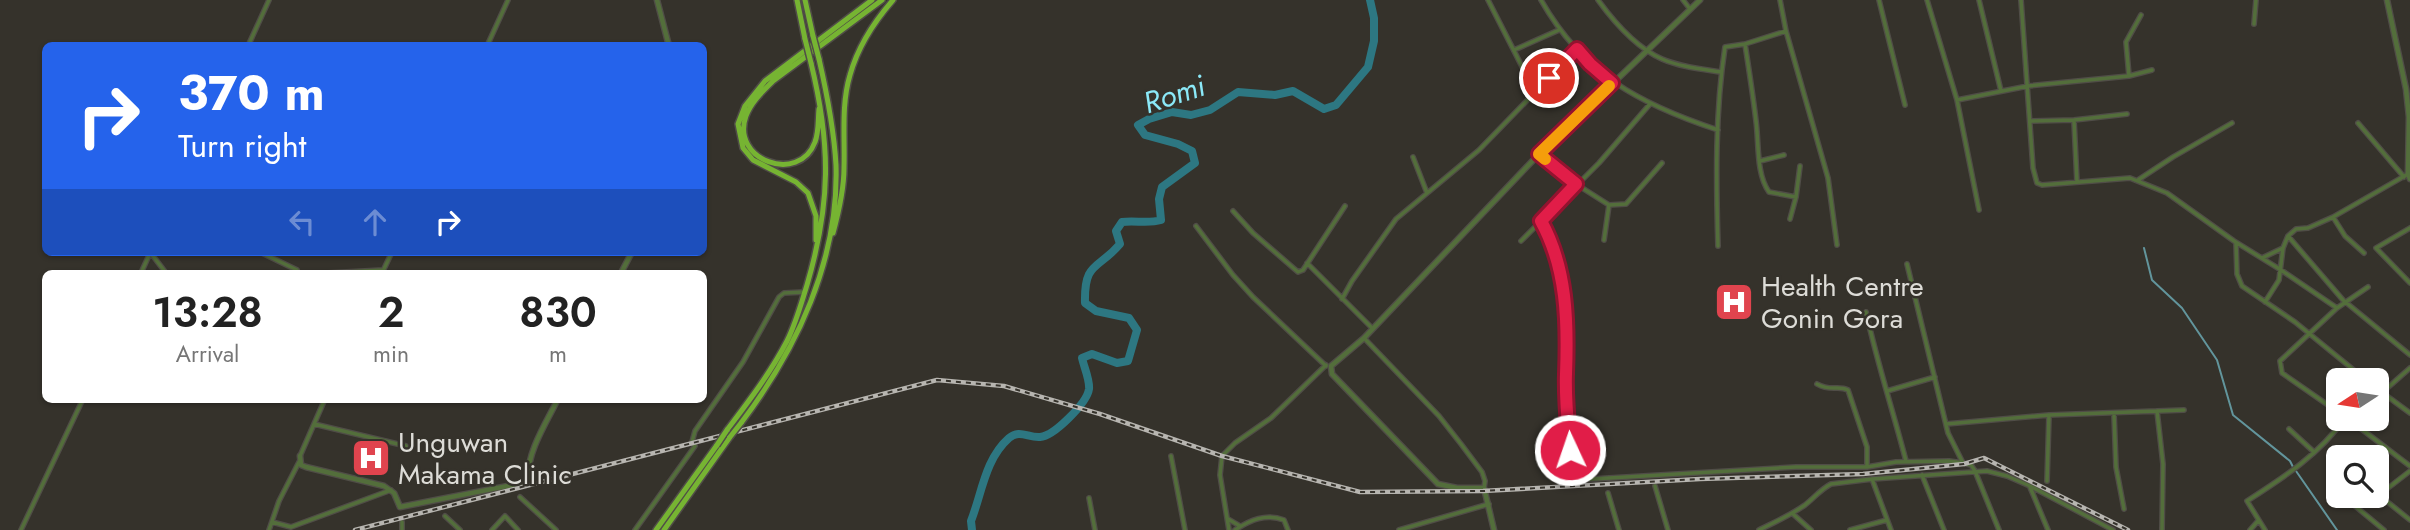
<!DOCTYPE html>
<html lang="en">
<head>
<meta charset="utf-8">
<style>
	body { margin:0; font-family:Jost,sans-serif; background:#f2f2f2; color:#222; height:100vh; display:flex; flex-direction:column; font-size:26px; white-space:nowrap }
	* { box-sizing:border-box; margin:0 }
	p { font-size:23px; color:#767676 }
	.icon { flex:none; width:38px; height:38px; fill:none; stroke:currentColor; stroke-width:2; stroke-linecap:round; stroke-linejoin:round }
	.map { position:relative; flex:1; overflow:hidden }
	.sheet { position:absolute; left:42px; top:270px; width:665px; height:133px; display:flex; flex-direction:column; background:#fff; border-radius:10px; box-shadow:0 2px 5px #0004 }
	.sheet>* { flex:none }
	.hud { position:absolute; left:42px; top:42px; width:665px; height:214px; border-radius:10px; box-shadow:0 2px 5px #0004; background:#2563eb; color:#fff; overflow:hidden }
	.needle { width:46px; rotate:258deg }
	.tools { position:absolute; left:2326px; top:368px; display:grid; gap:14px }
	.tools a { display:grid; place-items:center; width:63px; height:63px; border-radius:10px; background:#fff; box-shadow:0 2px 5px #0004; font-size:35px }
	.pin { position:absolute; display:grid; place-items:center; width:60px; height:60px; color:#fff; margin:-30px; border:4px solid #fff; border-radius:50%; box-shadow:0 2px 7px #0007 }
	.me { position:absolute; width:77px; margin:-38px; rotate:357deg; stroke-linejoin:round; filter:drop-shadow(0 0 5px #0008) }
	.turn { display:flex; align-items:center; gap:24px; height:147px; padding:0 21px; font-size:32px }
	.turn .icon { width:91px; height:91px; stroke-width:2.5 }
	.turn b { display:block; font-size:49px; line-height:60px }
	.lanes { display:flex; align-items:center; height:66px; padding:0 21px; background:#0003; justify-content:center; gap:35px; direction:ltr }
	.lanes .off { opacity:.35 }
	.eta { display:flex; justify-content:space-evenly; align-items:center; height:119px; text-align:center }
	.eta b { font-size:42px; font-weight:600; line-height:49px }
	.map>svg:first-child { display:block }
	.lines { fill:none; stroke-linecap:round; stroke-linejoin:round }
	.stream { stroke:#62959c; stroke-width:2 }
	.river { stroke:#2d7782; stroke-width:8 }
	.minor-casing { stroke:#504d47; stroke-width:6 }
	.tertiary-casing { stroke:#504d47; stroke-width:7 }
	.trunk-casing { stroke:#504d47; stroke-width:8 }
	.minor { stroke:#536e3b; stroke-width:3.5 }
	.tertiary { stroke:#536e3b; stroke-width:4.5 }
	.trunk { stroke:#76b432; stroke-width:5 }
	.rail-casing { stroke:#b7b5b0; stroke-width:4.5 }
	.rail { stroke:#35322b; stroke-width:2; stroke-dasharray:5; stroke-linecap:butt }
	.trunk-bridge-casing { stroke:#504d47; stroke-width:8; stroke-linecap:butt }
	.trunk-bridge { stroke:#76b432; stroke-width:5 }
	.route-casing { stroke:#92132f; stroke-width:18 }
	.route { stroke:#e11d48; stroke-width:12 }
	.slow { stroke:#f59e0b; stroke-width:12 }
	.labels { text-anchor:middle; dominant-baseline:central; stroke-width:5; stroke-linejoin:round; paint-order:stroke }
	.poi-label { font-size:28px; fill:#dddcd7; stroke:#35322b; text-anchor:start }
	.water-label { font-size:30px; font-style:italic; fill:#8be9f8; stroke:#35322b }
</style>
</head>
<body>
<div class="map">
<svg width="2410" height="530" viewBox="0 0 2410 530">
	<rect width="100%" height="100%" fill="#35322b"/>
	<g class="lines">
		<!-- stream -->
		<path class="stream" d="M2144,248L2152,280L2182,308L2217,360L2233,415L2290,461L2293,467
			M2296,471L2337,530"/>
		<!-- river -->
		<path class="river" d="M972,530L971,521C982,493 985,459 1009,438C1020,429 1028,438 1040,437C1054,436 1087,403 1089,389C1090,380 1084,367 1082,358L1092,354L1117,363L1128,361L1137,330L1129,318L1096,311L1085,303C1084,261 1098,270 1120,244L1116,231L1122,222C1135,220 1148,224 1161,220L1159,199L1162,187L1195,163L1192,151L1178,144L1145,135L1138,125L1149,119L1172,112L1191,115L1210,110L1238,92L1275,95L1293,91L1324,109L1336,105L1368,67L1374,41V18L1370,0"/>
		<!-- minor casing -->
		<g class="minor-casing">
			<path id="minor" d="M1488,0L1535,92
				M1541,0C1583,74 1639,104 1718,130
				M1598,0C1614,22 1637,48 1662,59C1680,67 1702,69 1721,72
				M1683,0L1690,9
				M1780,0L1786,31L1828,178L1837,245
				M1879,0L1905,105
				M1927,0L1957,100L1979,210
				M1979,0L2001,91
				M2021,0L2033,168L2037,183L2042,185L2130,178L2167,193L2234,241L2281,270L2337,308
				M2254,24L2256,0
				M1745,44C1749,70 1753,95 1756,121C1759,143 1756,174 1769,192L1796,197
				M248,46L269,0
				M487,46L508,0
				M1514,50L1559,30
				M2129,76L2126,42L2141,15
				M1957,100L2028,86L2129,76L2152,70
				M2030,121L2074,120L2127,114
				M2074,121L2077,182
				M2358,123L2404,177
				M1539,154L1576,184L1609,205L1626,204L1662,163
				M1413,157L1427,193
				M1760,161L1784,155
				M2138,180L2173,157L2232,123
				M1233,211L1253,233L1298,272L1303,270L1345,206
				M1790,219L1796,197L1800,166
				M1541,221L1553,246L1567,315L1568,343L1566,376L1571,476
				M1196,226L1233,275L1253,297L1326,366
				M2410,228L2376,248L2410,283
				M2288,236L2343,300L2410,355
				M1604,240L1609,205
				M1521,241L1599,163L1650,104
				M2236,243L2237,274L2242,286L2295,322L2366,380
				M1718,246C1716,180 1715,112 1725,47L1745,44L1786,31
				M150,252L166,273
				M260,252L297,270L298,273
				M2364,253L2345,236L2333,217L2408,174
				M2262,258L2283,248
				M1307,263L1372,328
				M1907,264L1948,433L1963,463L1971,465L1975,471L1999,530
				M141,273L150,253
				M328,273L383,270
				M382,273L392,252
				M1342,299L1352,281L1396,219L1479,150L1577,49
				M2265,302L2279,280L2283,248L2288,236L2296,229L2308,228L2333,217
				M1866,312C1877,362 1893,411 1906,461
				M1364,338L1439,416L1461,444L1482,472L1485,481L1484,488
				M1817,384C1831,392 1838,385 1848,390L1867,447V467
				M2376,388L2410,413
				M1887,391L1935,377
				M2376,398L2410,368
				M2157,411L2163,464L2162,530
				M2338,412L2282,373L2280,361L2337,308L2368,287
				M2114,414L2116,467L2124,509
				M2347,418L2410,466
				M314,424L406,446
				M1946,424L2049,415L2184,410
				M2289,429L2314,452
				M300,456L325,399
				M1171,456L1185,530
				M1922,475L1944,530
				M1872,479L1891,530
				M1575,480L1796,467H1867L1896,462L1949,461L1963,463
				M2047,481L2049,415
				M1655,486L1668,530
				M2030,487L2048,530
				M1608,493L1619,530
				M2379,495L2410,520
				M520,497L556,530
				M1089,498L1095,530
				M1793,514L1811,530
				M445,516L460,530
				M1228,519L1240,526
				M272,522L291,527L391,490
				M21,530L83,399
				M269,530L279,501L299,462
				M402,530V522
				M492,530L505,516L518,530
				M635,530L695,446L692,442L695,431L743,362L779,297L784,293L804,292
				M1229,530L1220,475L1222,456L1235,443L1271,418L1326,365
				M1235,530C1250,520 1266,513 1284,520L1288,530
				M1399,530L1489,504
				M1759,530C1775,522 1791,515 1805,505C1814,498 1821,489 1831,484L1872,479L1987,471L2007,476L2030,486L2113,530
				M1850,530L1887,520
				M2250,530L2258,521
				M2265,530L2247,501C2283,478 2320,454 2345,418
				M2384,530L2355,506L2379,495L2410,471"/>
		</g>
		<!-- tertiary casing -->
		<g class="tertiary-casing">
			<path id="tertiary" d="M657,0L669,46
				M2387,0L2406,89L2409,117L2408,174L2410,179
				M621,273L632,252
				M300,456L301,465L306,467L384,486L394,493L400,507L518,484L528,479C527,452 546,423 558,399
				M1494,530L1484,488H1457L1438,484L1332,374L1331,366L1364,338L1539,154L1700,0"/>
		</g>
		<!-- trunk casing -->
		<g class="trunk-casing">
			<path id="trunk" d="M797,0L805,39
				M805,0L813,36
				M819,109C818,119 819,132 815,142C799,185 730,160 746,116C751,102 763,91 773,81L882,0
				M833,233C839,211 844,190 844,168C845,137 841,105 850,75C858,46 873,23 893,0
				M816,240V216L808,193L796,182L753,160L743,148L738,124L745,106L765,81L872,0
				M741,423C797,349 839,260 836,165C834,129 827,94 819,59
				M727,430C749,401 771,372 787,341C796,323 801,304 807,285C831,203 831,145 811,63
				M656,530L717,445
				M664,530L730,437"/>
		</g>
		<!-- minor -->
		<use href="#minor" class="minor"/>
		<!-- tertiary -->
		<use href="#tertiary" class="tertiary"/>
		<!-- trunk -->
		<use href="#trunk" class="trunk"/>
		<!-- rail casing -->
		<g class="rail-casing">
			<path id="rail" d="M355,530L937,380L1004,386L1100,414L1222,456L1360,492L1483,491L1700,479L1863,474L1964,464L1984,458L2128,530"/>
		</g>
		<!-- rail -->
		<use href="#rail" class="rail"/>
		<!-- trunk-bridge casing -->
		<g class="trunk-bridge-casing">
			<path id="trunk-bridge" d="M813,36L819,59
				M805,39L811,63
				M730,437L741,423
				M717,445L727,430"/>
		</g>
		<!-- trunk-bridge -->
		<use href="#trunk-bridge" class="trunk-bridge"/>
	</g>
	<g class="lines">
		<!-- route casing -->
		<g class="route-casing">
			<path id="route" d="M1549,78L1577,49L1590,64L1612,83L1539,154L1576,184L1541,221C1567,268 1568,322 1566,374C1565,399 1568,425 1570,450"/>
		</g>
		<!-- route -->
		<use href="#route" class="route"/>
		<!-- slow -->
		<path class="slow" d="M1545,159L1539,154L1609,86"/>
	</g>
	<!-- icons -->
	<defs>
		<g id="hospital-square" transform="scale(2.0125)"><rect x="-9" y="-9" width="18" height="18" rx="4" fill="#e0444e" stroke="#35322b"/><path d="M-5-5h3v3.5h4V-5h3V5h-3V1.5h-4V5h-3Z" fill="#fff"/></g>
	</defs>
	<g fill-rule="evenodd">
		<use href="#hospital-square" x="1734" y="302"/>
		<use href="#hospital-square" x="371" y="458"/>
	</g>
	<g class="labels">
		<!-- poi labels -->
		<g class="poi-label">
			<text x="1761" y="286">Health Centre<tspan x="1761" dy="32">Gonin Gora</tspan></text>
			<text x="398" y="442">Unguwan<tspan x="398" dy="32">Makama Clinic</tspan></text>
		</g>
		<!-- water labels -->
		<g class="water-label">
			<text transform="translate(1174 94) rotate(-18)">Romi</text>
		</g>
	</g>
</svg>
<div class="tools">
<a><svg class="needle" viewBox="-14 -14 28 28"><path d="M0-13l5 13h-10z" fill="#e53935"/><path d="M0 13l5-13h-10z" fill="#767676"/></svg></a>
<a><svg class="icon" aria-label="search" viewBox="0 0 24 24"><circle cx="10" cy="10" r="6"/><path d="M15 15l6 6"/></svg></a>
</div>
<div class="pin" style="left:1549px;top:78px;background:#d93025"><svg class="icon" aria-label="arrive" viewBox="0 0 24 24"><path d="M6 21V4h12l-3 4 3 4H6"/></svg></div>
<svg class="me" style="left:1570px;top:450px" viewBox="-20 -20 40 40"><circle r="17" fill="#e11d48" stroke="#fff" stroke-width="3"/><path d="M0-11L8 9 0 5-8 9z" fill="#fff"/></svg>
<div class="hud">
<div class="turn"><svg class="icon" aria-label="right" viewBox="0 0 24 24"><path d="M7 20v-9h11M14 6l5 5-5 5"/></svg><div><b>370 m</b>Turn right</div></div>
<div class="lanes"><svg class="icon off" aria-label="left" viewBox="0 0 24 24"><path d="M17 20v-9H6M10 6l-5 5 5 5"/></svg><svg class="icon off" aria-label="ahead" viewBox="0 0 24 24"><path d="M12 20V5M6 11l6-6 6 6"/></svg><svg class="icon" aria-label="right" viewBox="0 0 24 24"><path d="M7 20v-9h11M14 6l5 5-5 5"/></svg></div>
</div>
<section class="sheet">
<div class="eta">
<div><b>13:28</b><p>Arrival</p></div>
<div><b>2</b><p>min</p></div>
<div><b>830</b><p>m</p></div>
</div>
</section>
</div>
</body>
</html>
